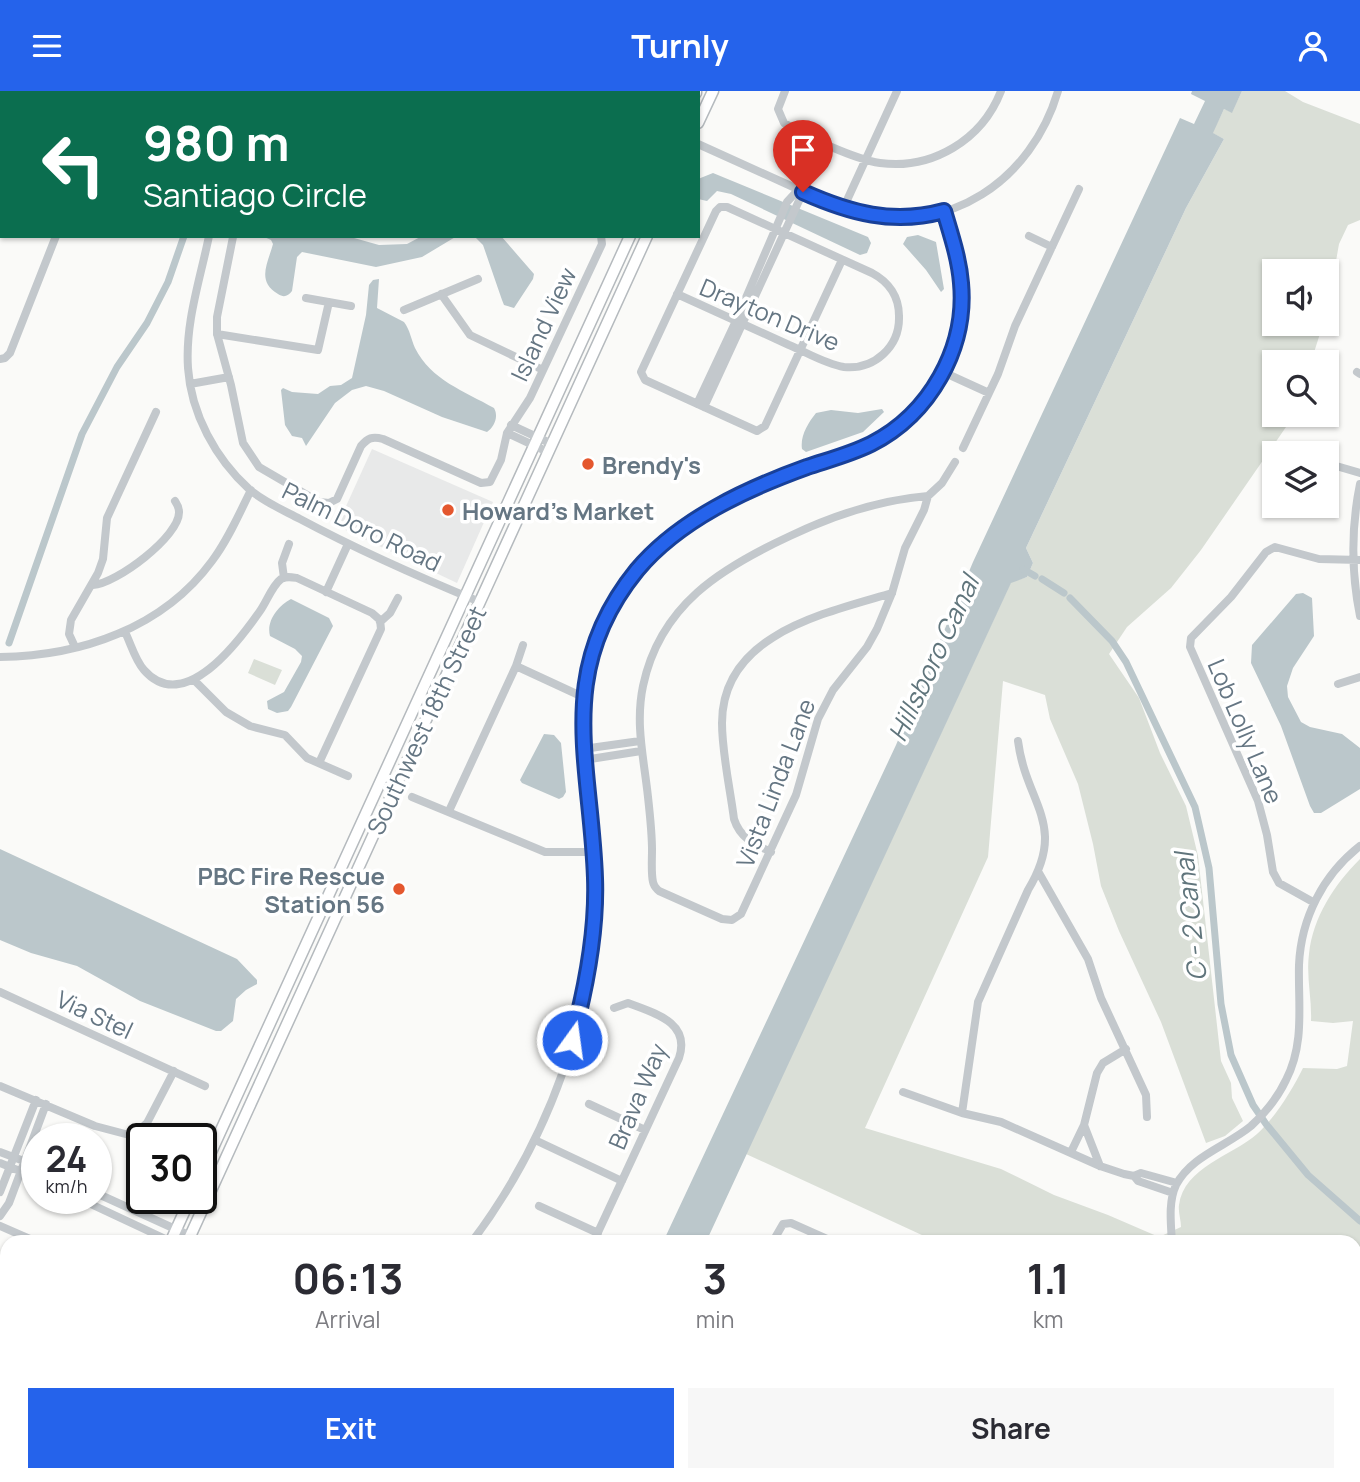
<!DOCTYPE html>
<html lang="en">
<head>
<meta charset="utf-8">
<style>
	body { margin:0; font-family:Manrope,sans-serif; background:#f7f7f7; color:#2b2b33; height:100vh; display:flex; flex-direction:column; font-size:26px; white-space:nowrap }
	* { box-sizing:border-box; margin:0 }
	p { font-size:23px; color:#7c7c81 }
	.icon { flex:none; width:38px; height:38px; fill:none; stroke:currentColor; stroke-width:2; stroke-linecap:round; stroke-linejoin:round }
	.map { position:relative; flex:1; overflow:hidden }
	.details { position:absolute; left:0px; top:1144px; width:1362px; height:247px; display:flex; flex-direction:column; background:#fff; border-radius:21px 21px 0 0; box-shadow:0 2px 5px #0004 }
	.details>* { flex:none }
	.top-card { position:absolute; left:0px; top:0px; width:700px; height:147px; box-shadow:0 2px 5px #0004; background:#0b6e4f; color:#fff; overflow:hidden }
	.controls { position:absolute; left:1262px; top:168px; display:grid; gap:14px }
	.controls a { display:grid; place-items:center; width:77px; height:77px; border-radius:0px; background:#fff; box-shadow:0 2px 5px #0004; font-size:35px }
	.speed { position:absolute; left:21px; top:1032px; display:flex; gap:14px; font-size:35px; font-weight:700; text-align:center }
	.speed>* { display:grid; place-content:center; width:91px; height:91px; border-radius:50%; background:#fff; box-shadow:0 2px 5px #0004; line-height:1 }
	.speed small { font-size:18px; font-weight:400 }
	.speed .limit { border:4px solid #111; border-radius:10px; background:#fff; color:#111 }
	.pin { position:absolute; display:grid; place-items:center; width:60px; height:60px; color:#fff; margin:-72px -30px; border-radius:50% 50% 50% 0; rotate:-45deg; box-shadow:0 0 7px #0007 }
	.pin .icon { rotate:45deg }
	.me { position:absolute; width:77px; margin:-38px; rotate:14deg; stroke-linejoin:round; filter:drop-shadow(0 0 5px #0008) }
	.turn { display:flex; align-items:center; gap:24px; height:147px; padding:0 28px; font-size:32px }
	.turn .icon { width:91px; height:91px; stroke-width:2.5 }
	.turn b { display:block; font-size:49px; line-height:60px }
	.eta { display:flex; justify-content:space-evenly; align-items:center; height:119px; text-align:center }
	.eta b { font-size:42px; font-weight:700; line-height:49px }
	.action { display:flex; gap:14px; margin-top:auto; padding:14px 28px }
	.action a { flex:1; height:80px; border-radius:0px; background:#2563eb; color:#fff; font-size:28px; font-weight:700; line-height:80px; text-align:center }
	.action a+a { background:#f7f7f7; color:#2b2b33 }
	header { display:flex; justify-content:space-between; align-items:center; height:91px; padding:0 28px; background:#2563eb; color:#fff; font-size:32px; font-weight:700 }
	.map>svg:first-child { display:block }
	.built { fill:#e8e9e9 }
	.green { fill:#dadfd7 }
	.water { fill:#bbc7cb }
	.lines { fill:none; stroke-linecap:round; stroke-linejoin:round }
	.canal { stroke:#bbc7cb; stroke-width:7 }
	.major-casing { stroke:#b5babe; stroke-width:13 }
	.minor { stroke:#c3c8cc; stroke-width:8 }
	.major { stroke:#fff; stroke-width:10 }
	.route-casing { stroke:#184099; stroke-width:18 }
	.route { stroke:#2563eb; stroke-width:12 }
	.poi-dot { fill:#e4572e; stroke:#fff; stroke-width:2.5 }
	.labels { text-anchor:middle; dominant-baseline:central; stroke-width:7; stroke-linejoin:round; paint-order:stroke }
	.street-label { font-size:24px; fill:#657683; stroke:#fff }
	.poi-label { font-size:24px; font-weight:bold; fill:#657683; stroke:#fff; text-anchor:start }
	.water-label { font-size:26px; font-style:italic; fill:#60757c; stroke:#fff }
</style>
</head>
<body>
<header><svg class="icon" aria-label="menu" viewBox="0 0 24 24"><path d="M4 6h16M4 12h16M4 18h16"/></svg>Turnly<svg class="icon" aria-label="person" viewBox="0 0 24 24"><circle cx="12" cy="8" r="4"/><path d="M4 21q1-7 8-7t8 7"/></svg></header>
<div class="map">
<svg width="1360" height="1391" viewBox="0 0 1360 1391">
	<rect width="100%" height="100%" fill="#fafaf8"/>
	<!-- built -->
	<path class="built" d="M372,358L493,411L457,492L337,435Z"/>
	<!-- green -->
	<path class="green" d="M1242,0H1285L1303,11L1360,33V129L1348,134L1339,153L1327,221L1326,180H1274V233H1323L1311,271H1274V324H1291L1286,336L1201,459L1171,497L1127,536L1109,563L1139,607L1160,662L1186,715L1198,765L1221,970L1231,992L1232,1007L1243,1030L1225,1045L1206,1052L1161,931L1119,840L1101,795L1093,753L1078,693L1050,628L1045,604L1003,590L988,766L865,1037L1001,1078L1054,1104L1108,1124L1159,1146L1181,1136C1181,1129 1178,1121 1179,1114C1184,1076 1232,1065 1257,1043C1274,1028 1293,998 1303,977L1337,978L1347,975L1353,930L1333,932L1311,930C1312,908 1306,885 1309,863C1313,826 1334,794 1360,768V1391H1033L1030,1384H1354V1152L937,1151L746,1063L1011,491L1027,486L1033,472L1026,457L1186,117L1224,48L1212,42L1224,18L1232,21Z
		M254,568L282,579L275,594L248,582Z"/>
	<!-- water -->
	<path class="water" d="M1192,0H1242L1232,22L1224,18L1213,42L1224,48L1186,117L1026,457L1033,472L1027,486L1011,492L706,1151H663L896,654L973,471L1180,27L1194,33L1205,10L1191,3Z
		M713,82L868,146L871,152L867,162L860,164L731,103L717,100L707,110L698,108V88Z
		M918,144L936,151L944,198L941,201L926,179L903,153L907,146Z
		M262,145H347L379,154L407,153L422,145H457L422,166L376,176L302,161L297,166L292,200C288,205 284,207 278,203C256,190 268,172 273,153L271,149Z
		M474,145H501L534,183L533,188L514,217L504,214L502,209L483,154Z
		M379,188L377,217L404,231C410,239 411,248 415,257C431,289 464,300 494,317C499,326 494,336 487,341L442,326L384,300L366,295L352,299L335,312L306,355L302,347L292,345L285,334L281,299L283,297L292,301L318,303L330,295L341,294L352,287L366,224L369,194L373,189Z
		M882,318L884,321L863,341L806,361L802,358C800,345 808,332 816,322L831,319L858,322Z
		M1303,502L1312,507L1314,545L1293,577L1287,595L1288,606L1301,631L1310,636L1342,643L1360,657V698L1321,722H1314L1310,715L1281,635L1251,572L1252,554L1296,503Z
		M291,508L329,527L333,535L291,616L288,620L277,622L268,618L267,610L284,601L301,571L302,565L295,558L270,545C266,530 278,515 291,508Z
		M544,643L554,644L561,652L566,701L563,706L559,708L522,692L520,689Z
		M0,758L237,868L257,889V893L246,899L236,908L233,930L221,940H216L140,910L77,875L31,862L0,849Z"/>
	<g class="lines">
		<!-- canal -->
		<path class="canal" d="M1023,478L1035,485
			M1042,488L1064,502
			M1070,507L1112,550L1126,571L1195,716L1209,777L1221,913L1231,964L1253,1014L1266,1033L1308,1084L1360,1130
			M9,552L82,343L117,276L147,232L168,191L184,145"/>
		<!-- major casing -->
		<g class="major-casing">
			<path id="major" d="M696,2V0
				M698,32L713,0
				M201,1083L630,145
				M170,1152L190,1108
				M187,1152L647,145
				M61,1391L64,1384
				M77,1391L80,1384"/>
		</g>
		<!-- minor -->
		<path class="minor" d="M181,0L182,2
			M785,0L778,18L784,32C807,46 854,68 880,72C932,79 982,49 1001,0
			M376,2L378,0
			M626,2L627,0
			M0,23L2,22
			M698,53C729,67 760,81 791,95C812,105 833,116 855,122C949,146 1032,89 1058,0
			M843,118L897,0
			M0,133L2,132
			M209,145C200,189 185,232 188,277C191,323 216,368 249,398C264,411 283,419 300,428C358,459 419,486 480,511
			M1029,145L1052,156
			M233,146L217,226V243L231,294L243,352L259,376L319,411L329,412L337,408L361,355C368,347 372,345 383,348L481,392L490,391L501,369L507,342L530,307L602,153L601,145
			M441,203L470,244L543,279
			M677,203C714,220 752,237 789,254C806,261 825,273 844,276C874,279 900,256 899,225C899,206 889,191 872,182L727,116H720L716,120L641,281L645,289L757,340L765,335L842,169
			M306,207L351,215
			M404,219L478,188
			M217,243L318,259L329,211
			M0,268L5,267L10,262L56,145
			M943,281L989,302
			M1357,281L1360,283
			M190,293L229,286
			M697,313L736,230L787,111L798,99
			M704,316L803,101
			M511,334L552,353
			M507,342L548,361
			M963,357L998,283L1015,235L1079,98
			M1326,372L1360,382
			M1360,393C1351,437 1351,480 1360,525
			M928,405C878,409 834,424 790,445C721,477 660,514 643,595C635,633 644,668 648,706C650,724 652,742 652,759C652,770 651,782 653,791C654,796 656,797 659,800L722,828L732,829L741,823L796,704L818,628L833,599L867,556L877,538L892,502L905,457L924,419L928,405L942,392L955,371
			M284,487L282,472L289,453
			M93,494C116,493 180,445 179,421C179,417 177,413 175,410
			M326,501L348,453
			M380,531L390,522L398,507
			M125,541C131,553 135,569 144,579C184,625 239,550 260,520C267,510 272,495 281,488C286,485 291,486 297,487L372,522L380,529L381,538L319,672
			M75,556L69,543L71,529L98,482L103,468L107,427L156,321
			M0,566C81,565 163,537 212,470C228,449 239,423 251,399
			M516,575L583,606
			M194,589L226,621L250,635L285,644L307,667L348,685
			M1338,593L1360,586
			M583,658L640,650
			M584,669L641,660
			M412,706L545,761H594
			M449,720L516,575L523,554
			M771,761C754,753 740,747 734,728C730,697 722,662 722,632C722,543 825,522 892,502
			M1039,782L1088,868L1101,907L1146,1004L1147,1026
			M1313,811L1279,792L1273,781L1267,744L1258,710L1190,556L1191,547L1231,506L1266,461L1275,456L1319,468L1360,469
			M0,901L205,995
			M0,995L95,1035L133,1045L147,1032L174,980
			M903,1001L962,1022L1001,1031L1100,1075L1124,1083L1134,1085L1141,1082L1177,1092
			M589,1013L645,1039
			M962,1022L978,911L1028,799C1068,733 1026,713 1018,650
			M535,1049L622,1090
			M0,1061L37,1075
			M1071,1061L1084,1034
			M0,1072L37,1087
			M1100,1075L1084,1034L1097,982L1103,972L1126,958
			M1134,1085L1138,1090L1173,1102
			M0,1101L36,1009
			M96,1102L206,1152
			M80,1108L174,1152
			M539,1115L598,1142
			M0,1125L9,1112L46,1013
			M0,1135L39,1152
			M471,1152C548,1050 598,918 595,789C593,690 560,605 614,512C655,442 731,404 805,377C829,368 854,363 876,350C932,319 965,258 961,193C960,168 951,144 944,120
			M593,1152L679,967C691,931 654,922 628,912L614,917
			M772,1152L783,1133L791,1132L836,1152
			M1172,1152C1171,1133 1168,1111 1176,1094C1191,1065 1227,1055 1251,1035C1265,1022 1278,1006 1286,989C1305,952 1298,914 1299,874C1301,827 1323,784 1360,755
			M0,1233H5L7,1231
			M0,1365L2,1371L0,1376
			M217,1384L232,1391
			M402,1384L417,1391
			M849,1384V1391
			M139,1391L142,1384
			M482,1391L485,1384
			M661,1391L664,1384
			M888,1391L968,1387L975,1384"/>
		<!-- major -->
		<use href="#major" class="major"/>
	</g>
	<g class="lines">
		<!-- route casing -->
		<g class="route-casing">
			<path id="route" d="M572,949C586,897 597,842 595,787C591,671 554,581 637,479C679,429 746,398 807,376C828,369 851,363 871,353C930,323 967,257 961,192C959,167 951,144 944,120C893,134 850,122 803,101"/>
		</g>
		<!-- route -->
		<use href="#route" class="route"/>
	</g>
	<!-- markers -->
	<g class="poi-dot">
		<circle cx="588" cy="373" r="7"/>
		<circle cx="448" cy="419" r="7"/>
		<circle cx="399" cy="798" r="7"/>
	</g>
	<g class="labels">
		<!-- street labels -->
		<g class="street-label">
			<text transform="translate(770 223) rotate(23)">Drayton Drive</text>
			<text transform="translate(543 233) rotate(-65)">Island View</text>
			<text transform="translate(362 435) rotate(26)">Palm Doro Road</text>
			<text transform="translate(426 629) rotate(-65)">Southwest 18th Street</text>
			<text transform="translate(1246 640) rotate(67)">Lob Lolly Lane</text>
			<text transform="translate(775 692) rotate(-69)">Vista Linda Lane</text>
			<text transform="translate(95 923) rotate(25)">Via Stel</text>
			<text transform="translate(637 1005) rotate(-67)">Brava Way</text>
		</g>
		<!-- poi labels -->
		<g class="poi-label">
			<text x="602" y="373">Brendy's</text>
			<text x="462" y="419">Howard's Market</text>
			<text x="385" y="784" text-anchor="end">PBC Fire Rescue<tspan x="385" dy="28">Station 56</tspan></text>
		</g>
		<!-- water labels -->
		<g class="water-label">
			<text transform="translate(933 567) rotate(-65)">Hillsboro Canal</text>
			<text transform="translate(1190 826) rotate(-96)">C - 2 Canal</text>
		</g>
	</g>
</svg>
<div class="controls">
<a><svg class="icon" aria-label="sound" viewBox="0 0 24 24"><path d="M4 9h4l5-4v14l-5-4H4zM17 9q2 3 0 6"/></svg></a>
<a><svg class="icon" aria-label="search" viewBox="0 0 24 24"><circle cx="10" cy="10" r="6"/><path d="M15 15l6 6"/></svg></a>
<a><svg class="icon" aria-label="layers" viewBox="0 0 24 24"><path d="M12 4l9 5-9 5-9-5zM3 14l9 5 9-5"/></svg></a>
</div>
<div class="speed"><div>24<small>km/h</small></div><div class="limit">30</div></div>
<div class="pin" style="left:803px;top:101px;background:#d93025"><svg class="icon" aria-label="arrive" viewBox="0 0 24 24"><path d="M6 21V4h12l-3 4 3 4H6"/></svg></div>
<svg class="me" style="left:572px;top:949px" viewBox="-20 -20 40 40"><circle r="17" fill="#2563eb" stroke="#fff" stroke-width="3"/><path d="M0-11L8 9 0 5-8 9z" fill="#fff"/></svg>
<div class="top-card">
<div class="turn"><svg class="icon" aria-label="left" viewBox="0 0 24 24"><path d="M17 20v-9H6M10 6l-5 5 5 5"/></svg><div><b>980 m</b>Santiago Circle</div></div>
</div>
<section class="details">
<div class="eta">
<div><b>06:13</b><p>Arrival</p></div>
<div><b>3</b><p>min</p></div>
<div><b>1.1</b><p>km</p></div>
</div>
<div class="action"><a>Exit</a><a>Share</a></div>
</section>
</div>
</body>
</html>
